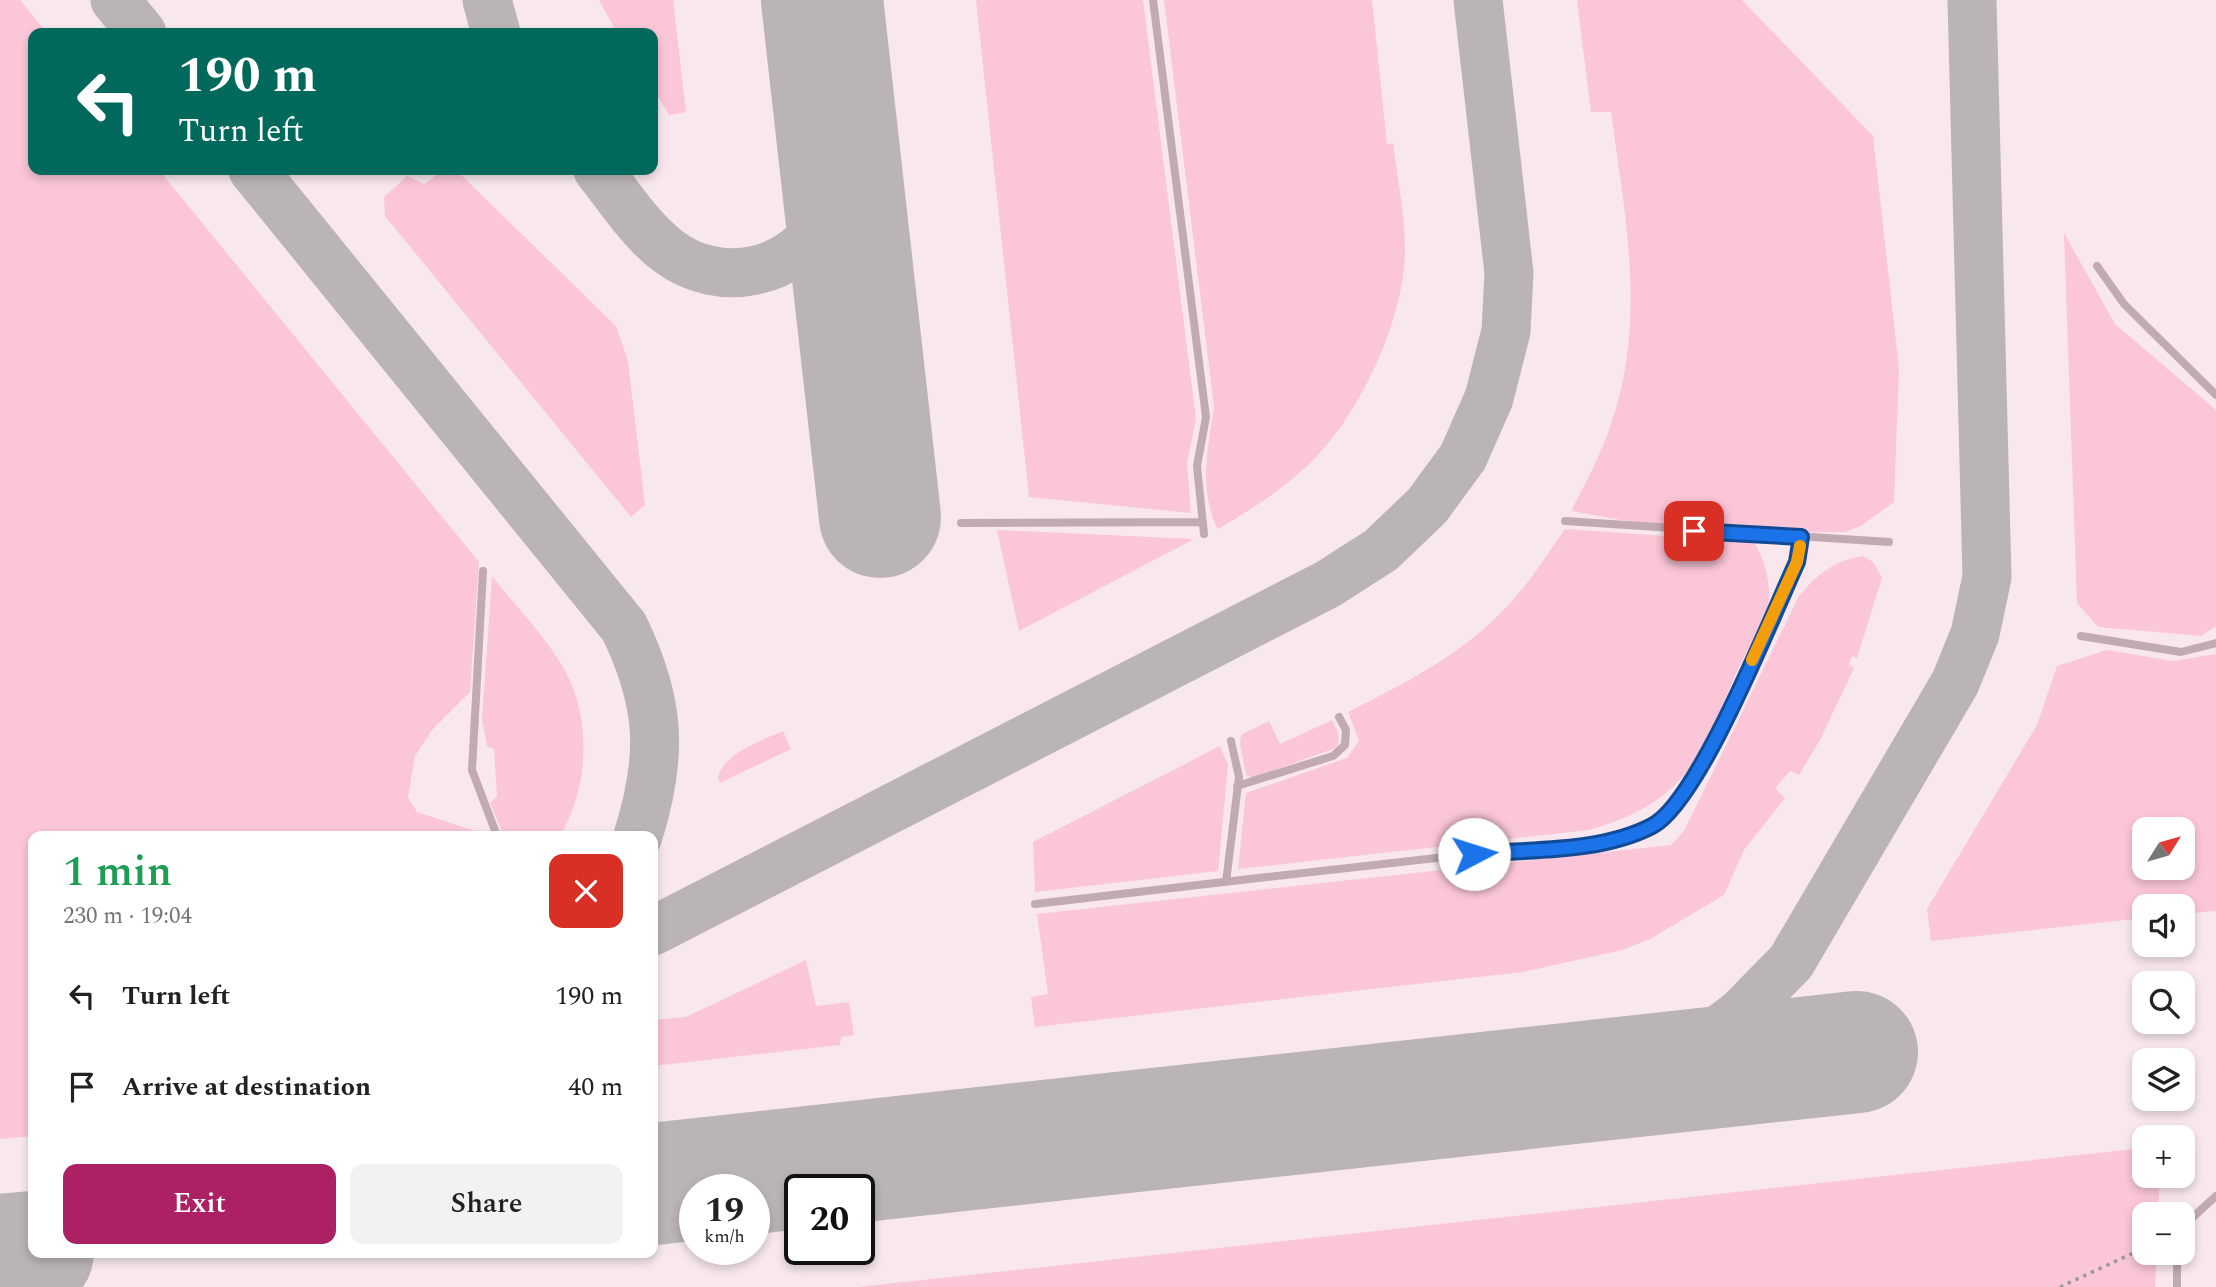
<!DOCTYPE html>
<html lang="en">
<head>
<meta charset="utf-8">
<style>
	body { margin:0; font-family:Spectral,serif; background:#f2f2f2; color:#222; height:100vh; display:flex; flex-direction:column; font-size:26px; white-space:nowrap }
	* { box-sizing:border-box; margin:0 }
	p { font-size:23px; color:#767676 }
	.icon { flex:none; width:38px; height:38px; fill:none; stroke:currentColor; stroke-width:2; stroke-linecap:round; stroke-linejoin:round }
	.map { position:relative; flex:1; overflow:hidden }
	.panel { position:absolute; left:28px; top:831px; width:630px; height:427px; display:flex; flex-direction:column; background:#fff; border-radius:14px; box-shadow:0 4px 10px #0003 }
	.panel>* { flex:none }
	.hud { position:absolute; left:28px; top:28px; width:630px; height:147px; border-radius:14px; box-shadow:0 4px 10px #0003; background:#00695c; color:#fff; overflow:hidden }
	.needle { width:46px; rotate:53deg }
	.fabs { position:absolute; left:2132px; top:817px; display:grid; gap:14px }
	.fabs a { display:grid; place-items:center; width:63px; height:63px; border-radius:14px; background:#fff; box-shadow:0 4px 10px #0003; font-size:35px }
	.speed { position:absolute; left:679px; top:1174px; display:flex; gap:14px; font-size:35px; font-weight:700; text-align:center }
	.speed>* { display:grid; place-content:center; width:91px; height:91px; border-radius:50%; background:#fff; box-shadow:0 4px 10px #0003; line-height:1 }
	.speed small { font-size:18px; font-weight:400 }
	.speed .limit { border:4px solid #111; border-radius:10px; background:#fff; color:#111 }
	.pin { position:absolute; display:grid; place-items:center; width:60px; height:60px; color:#fff; margin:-30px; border-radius:14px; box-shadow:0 4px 10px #0006 }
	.me { position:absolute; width:77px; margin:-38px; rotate:85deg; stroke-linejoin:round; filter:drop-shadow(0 0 5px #0008) }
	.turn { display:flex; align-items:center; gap:24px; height:147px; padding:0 35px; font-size:32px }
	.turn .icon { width:91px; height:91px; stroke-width:2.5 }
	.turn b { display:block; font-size:49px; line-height:60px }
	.round { display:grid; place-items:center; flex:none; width:74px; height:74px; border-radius:14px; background:#f2f2f2 }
	.headline { display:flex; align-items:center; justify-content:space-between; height:119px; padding:0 35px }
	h1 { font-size:42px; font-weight:600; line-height:52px; color:#1e9e55 }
	.action { display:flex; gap:14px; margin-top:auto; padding:14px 35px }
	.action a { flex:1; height:80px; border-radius:14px; background:#ab2164; color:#fff; font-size:28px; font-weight:600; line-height:80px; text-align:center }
	.action a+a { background:#f2f2f2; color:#222 }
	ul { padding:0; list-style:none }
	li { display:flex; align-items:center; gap:21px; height:91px; padding:0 35px }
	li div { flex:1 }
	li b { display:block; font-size:26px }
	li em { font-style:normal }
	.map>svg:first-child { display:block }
	.built { fill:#f8e8ed; fill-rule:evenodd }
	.green { fill:#fbc6d7; fill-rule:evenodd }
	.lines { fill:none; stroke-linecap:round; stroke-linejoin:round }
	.taxiway { stroke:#bab4b5; stroke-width:49 }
	.runway { stroke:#bab4b5; stroke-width:122 }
	.path { stroke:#9d9899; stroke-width:3.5; stroke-dasharray:3.5 5; stroke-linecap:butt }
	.service { stroke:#c2aab2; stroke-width:8 }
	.route-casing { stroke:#114b97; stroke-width:18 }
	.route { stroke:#1a73e8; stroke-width:12 }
	.slow { stroke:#f59e0b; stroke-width:12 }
</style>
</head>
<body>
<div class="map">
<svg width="2216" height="1287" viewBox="0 0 2216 1287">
	<rect width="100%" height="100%" fill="#fef6f8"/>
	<!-- built -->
	<path class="built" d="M0,0H2216V1287H0ZM33,33H653V170H33ZM2144,830H2182V868H2144ZM33,836H653V1253H33ZM2144,906H2182V945H2144ZM2144,984H2182V1022H2144ZM2144,1060H2182V1099H2144ZM2144,1138H2182V1176H2144ZM695,1190H754V1250H695ZM800,1190H859V1250H800ZM2144,1214H2182V1253H2144Z"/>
	<!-- green -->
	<path class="green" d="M0,0H20L47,33H33V170H159L479,562L470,692L432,730L415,756L408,797L417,812L472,830L489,832L491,836H33V1136L0,1139Z
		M599,0H673L686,112L669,115L653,89V33H617Z
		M976,0H1143L1196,419L1187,463L1191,513L1029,497Z
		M1164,0H1372L1387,144L1393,143C1397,177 1405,214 1405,249C1405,316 1363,408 1317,456C1288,486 1254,508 1218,529C1198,492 1208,446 1214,407Z
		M1577,0H1742L1873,136L1899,369L1894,502L1861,526L1845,532H1792L1632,522L1571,511C1586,482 1601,454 1611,424C1647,321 1625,216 1611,112H1591Z
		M444,170H456L616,326L628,361L645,505L631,517L385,216L384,197L407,176L424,184Z
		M2064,233L2115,324L2216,410V626L2201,636L2098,627L2077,603Z
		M1565,529L1754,542C1767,564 1774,593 1765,618C1760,633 1749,647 1742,661C1724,698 1710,743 1684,775C1659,805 1625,820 1589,830L1238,869L1246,793L1347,758L1359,741L1348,712C1408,682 1474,648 1517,595C1535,575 1549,551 1565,529Z
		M997,530L1194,539L1019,631Z
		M1863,556L1873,562L1882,578L1857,658L1852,656L1849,665L1854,668L1821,738L1799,775L1790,771L1775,788L1785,798L1744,850L1724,895L1650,939L1622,950L1523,972L1035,1027L1031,997L1048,994L1037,914L1671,845L1684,831L1799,596C1818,574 1833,561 1863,556Z
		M492,576C517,608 557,648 572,685C591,733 586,793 560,836H504L490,803L497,797L494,749L487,746L482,719Z
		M2107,650L2173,661L2216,654V911L2182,914V906H2144V918L1931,941L1927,909L2037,725L2057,666ZM2144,830H2182V868H2144Z
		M1332,720C1337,730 1342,738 1336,748L1252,778L1246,775L1240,744L1241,735L1269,721L1280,744Z
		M783,731L791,749L720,783L718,777C725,752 761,741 783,731Z
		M1220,746L1228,765L1218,871L1035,892L1033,842Z
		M806,960L816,1006L849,1002L854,1035L841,1037L840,1045L653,1066V1020L686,1017Z
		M2144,1148V1176H2160L2158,1214H2144V1253H2157L2155,1287H858Z"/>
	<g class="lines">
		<!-- taxiway -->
		<path class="taxiway" d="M115,0L142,33
			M487,0L496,33
			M253,170L624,627C661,703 663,756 638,836
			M598,170C619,196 640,230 668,251C719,290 794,275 825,218C833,202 836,184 840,167
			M653,931L1328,584L1381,550L1427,506L1463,457L1489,398L1506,331L1509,273L1478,0
			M1559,1085L1665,1060L1708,1038L1741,1013L1791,962L1955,683L1975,634L1987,577L1972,0
			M0,1234L33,1225"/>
		<!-- runway -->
		<path class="runway" d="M822,0L880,517
			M653,1184L1857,1052
			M0,1255L33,1252"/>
		<!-- path -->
		<path class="path" d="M2060,1287L2144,1248"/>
		<!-- service -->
		<path class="service" d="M1153,0L1206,417L1197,466L1204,534
			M2097,266L2124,304L2216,395
			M1565,521L1889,542
			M961,523L1203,522
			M483,571L472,770L497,836
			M2081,636L2181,652L2216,643
			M1237,786L1333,756L1345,745L1346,730L1339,717
			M1226,882L1239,777L1231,741
			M1035,904C1181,887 1326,870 1472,854C1520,849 1614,850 1654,825C1703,795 1770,621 1797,562L1802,537
			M2182,1227L2216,1196
			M2177,1287V1253"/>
	</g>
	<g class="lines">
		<!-- route casing -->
		<g class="route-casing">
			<path id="route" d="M1474,854C1531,849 1600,853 1652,826C1699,802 1772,616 1797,562L1801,537L1694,531"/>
		</g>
		<!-- route -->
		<use href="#route" class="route"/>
		<!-- slow -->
		<path class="slow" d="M1752,660L1797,562L1800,546"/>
	</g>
</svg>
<div class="fabs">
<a><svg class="needle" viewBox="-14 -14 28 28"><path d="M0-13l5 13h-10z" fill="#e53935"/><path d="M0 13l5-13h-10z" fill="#767676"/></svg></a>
<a><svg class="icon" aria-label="sound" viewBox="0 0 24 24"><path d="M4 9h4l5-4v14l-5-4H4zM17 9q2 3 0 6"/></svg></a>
<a><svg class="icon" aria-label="search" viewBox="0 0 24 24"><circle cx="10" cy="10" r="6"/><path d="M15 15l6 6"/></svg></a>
<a><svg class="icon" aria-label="layers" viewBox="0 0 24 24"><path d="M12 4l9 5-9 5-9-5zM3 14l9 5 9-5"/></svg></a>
<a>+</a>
<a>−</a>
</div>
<div class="speed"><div>19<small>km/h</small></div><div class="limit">20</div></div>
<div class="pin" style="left:1694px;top:531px;background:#d93025"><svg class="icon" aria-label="arrive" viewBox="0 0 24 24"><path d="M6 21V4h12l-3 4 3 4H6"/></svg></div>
<svg class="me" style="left:1474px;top:854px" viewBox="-20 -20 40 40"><circle r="19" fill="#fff"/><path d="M0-13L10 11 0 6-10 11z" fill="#1a73e8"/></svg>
<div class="hud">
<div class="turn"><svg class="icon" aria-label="left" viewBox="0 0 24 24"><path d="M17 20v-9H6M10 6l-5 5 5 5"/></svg><div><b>190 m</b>Turn left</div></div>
</div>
<section class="panel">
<div class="headline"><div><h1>1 min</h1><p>230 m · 19:04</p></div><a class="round" style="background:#d93025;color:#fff"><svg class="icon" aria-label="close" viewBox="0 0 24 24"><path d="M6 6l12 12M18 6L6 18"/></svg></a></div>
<ul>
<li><svg class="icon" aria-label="left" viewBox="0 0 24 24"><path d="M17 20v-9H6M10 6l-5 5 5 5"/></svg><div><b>Turn left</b></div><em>190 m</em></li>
<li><svg class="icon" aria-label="arrive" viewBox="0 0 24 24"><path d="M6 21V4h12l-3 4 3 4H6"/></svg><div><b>Arrive at destination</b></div><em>40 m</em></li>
</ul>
<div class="action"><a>Exit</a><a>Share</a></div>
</section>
</div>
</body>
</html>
